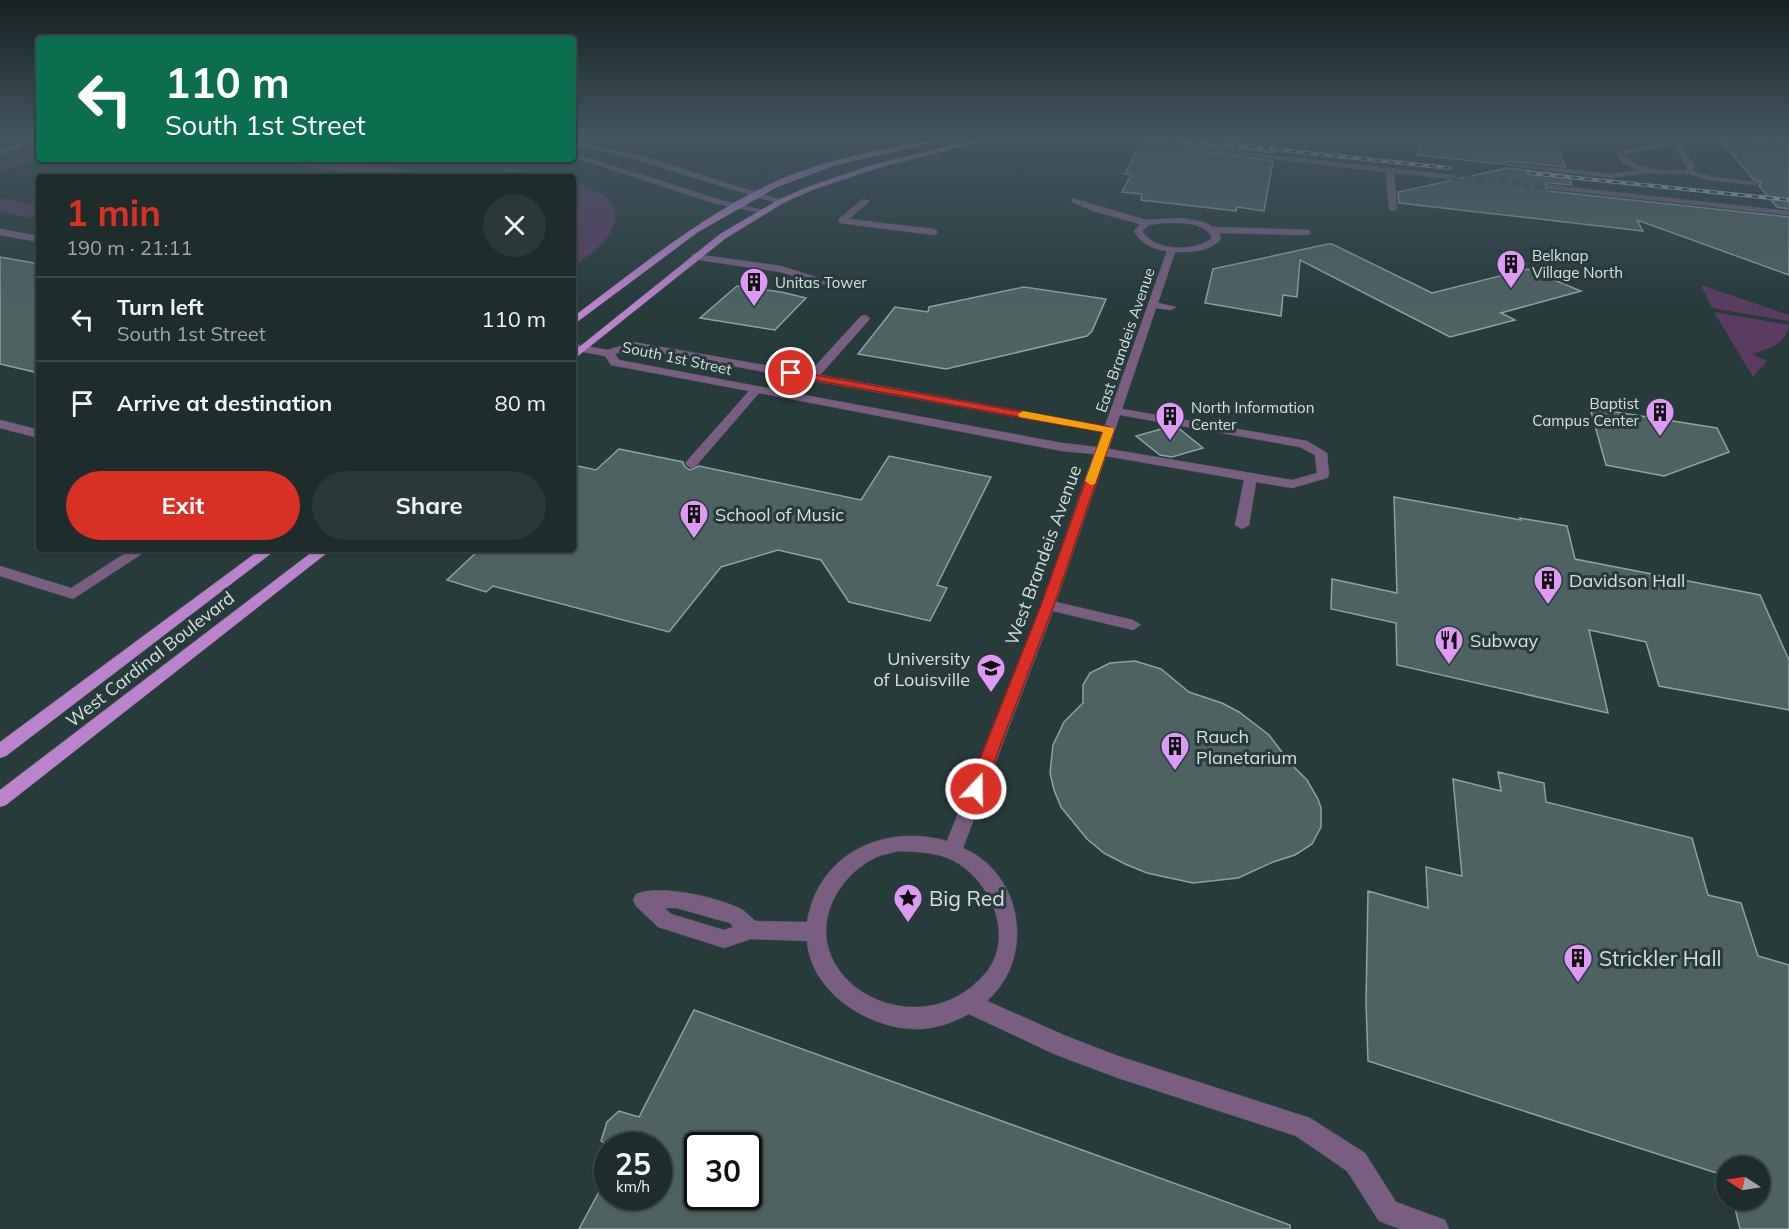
<!DOCTYPE html>
<html lang="en">
<head>
<meta charset="utf-8">
<style>
	body { margin:0; font-family:Mulish,sans-serif; background:#2b3838; color:#f1f3f6; height:100vh; display:flex; flex-direction:column; font-size:22px; white-space:nowrap }
	* { box-sizing:border-box; margin:0 }
	p { font-size:20px; color:#a1a7a9 }
	.icon { flex:none; width:33px; height:33px; fill:none; stroke:currentColor; stroke-width:2; stroke-linecap:round; stroke-linejoin:round }
	.map { position:relative; flex:1; overflow:hidden }
	.drawer { position:absolute; left:36px; top:174px; width:540px; height:378px; display:flex; flex-direction:column; background:#1e2c2c; border-radius:6px; box-shadow:0 2px 4px #0004,0 0 0 2px #3c4848 }
	.drawer>* { flex:none }
	.guide { position:absolute; left:36px; top:36px; width:540px; height:126px; border-radius:6px; box-shadow:0 2px 4px #0004,0 0 0 2px #3c4848; background:#0b6e4f; color:#fff; overflow:hidden }
	.needle { width:39px; rotate:282deg }
	.tools { position:absolute; left:1716px; top:1156px; display:grid; gap:12px }
	.tools a { display:grid; place-items:center; width:54px; height:54px; border-radius:50%; background:#1e2c2c; box-shadow:0 2px 4px #0004,0 0 0 2px #3c4848; font-size:30px }
	.speed { position:absolute; left:594px; top:1132px; display:flex; gap:12px; font-size:30px; font-weight:700; text-align:center }
	.speed>* { display:grid; place-content:center; width:78px; height:78px; border-radius:50%; background:#1e2c2c; box-shadow:0 2px 4px #0004,0 0 0 2px #3c4848; line-height:1 }
	.speed small { font-size:15px; font-weight:400 }
	.speed .limit { border:3px solid #111; border-radius:9px; background:#fff; color:#111 }
	.pin { position:absolute; display:grid; place-items:center; width:51px; height:51px; color:#fff; margin:-26px; border:3px solid #fff; border-radius:50%; box-shadow:0 2px 6px #0007 }
	.me { position:absolute; width:66px; margin:-33px; rotate:21deg; stroke-linejoin:round; filter:drop-shadow(0 0 4px #0008) }
	.turn { display:flex; align-items:center; gap:21px; height:126px; padding:0 30px; font-size:27px }
	.turn .icon { width:78px; height:78px; stroke-width:2.5 }
	.turn b { display:block; font-size:42px; line-height:51px }
	.round { display:grid; place-items:center; flex:none; width:63px; height:63px; border-radius:32px; background:#2b3838 }
	.headline { display:flex; align-items:center; justify-content:space-between; height:102px; padding:0 30px }
	h1 { font-size:36px; font-weight:700; line-height:45px; color:#d93025 }
	.action { display:flex; gap:12px; margin-top:auto; padding:12px 30px }
	.action a { flex:1; height:69px; border-radius:36px; background:#d93025; color:#fff; font-size:24px; font-weight:700; line-height:69px; text-align:center }
	.action a+a { background:#2b3838; color:#f1f3f6 }
	ul { padding:0; list-style:none }
	li { display:flex; align-items:center; gap:18px; height:84px; padding:0 30px; border-top:2px solid #3c4848 }
	li div { flex:1 }
	li b { display:block; font-size:22px }
	li em { font-style:normal }
	.map>svg:first-child { display:block }
	.green { fill:#5a3c63 }
	.building { fill:#4e6262; stroke:#8ca1a1; stroke-width:1.5; fill-rule:evenodd }
	.lines { fill:none; stroke-linecap:round; stroke-linejoin:round }
	.minor-tunnel { stroke:#425454; stroke-width:8; stroke-dasharray:8 4; stroke-linecap:butt }
	.minor-casing { stroke:#475959; stroke-width:1 }
	.major-casing { stroke:#475959; stroke-width:1 }
	.minor { fill:#795e82; fill-rule:evenodd }
	.major { fill:#ba83cc; fill-rule:evenodd }
	.rail-casing { stroke:#b3c0c0; stroke-width:4 }
	.rail { stroke:#283b3b; stroke-width:2; stroke-dasharray:7; stroke-linecap:butt }
	.route { fill:#d93025; stroke:#8d1f18; stroke-width:1.5 }
	.slow { fill:#f59e0b }
	.labels { text-anchor:middle; dominant-baseline:central; stroke-width:6; stroke-linejoin:round; paint-order:stroke }
	.far-poi-label { font-size:15px; fill:#d5e0e0; stroke:#283b3b; text-anchor:start }
	.far-street-label { font-size:15px; fill:#d5e0e0; stroke:#283b3b }
	.poi-label { font-size:18px; fill:#d5e0e0; stroke:#283b3b; text-anchor:start }
	.street-label { font-size:18px; fill:#d5e0e0; stroke:#283b3b }
	.near-poi-label { font-size:21px; fill:#d5e0e0; stroke:#283b3b; text-anchor:start }
</style>
</head>
<body>
<div class="map">
<svg width="1789" height="1229" viewBox="0 0 1789 1229">
	<rect width="100%" height="100%" fill="#283b3b"/>
	<!-- green -->
	<path class="green" d="M39,150V158L0,172V162Z
		M258,159H324L443,175L378,177Z
		M506,168L560,177H491Z
		M573,181C639,201 619,238 573,266Z
		M0,198L39,206V219L0,212Z
		M1701,285L1789,315V321L1712,308Z
		M1714,312L1789,325C1787,344 1767,349 1752,354L1767,361L1753,377Z"/>
	<!-- building -->
	<path class="building" d="M1144,135H1279L1275,153L1171,142L1167,147L1273,161L1264,211L1237,207L1236,211L1141,200L1142,194L1122,192L1131,175L1125,174Z
		M1419,135H1553L1565,167L1508,161L1502,164L1418,155Z
		M1716,135L1789,139V209L1777,207L1759,186L1762,182L1754,180Z
		M1507,168L1568,175L1572,185L1548,183L1546,185L1548,191L1789,217V275L1637,220L1643,231L1399,203L1398,192Z
		M1328,244H1332L1432,293L1528,269L1581,291L1501,313L1515,320L1450,337L1300,260L1297,297L1283,295L1281,316L1205,303L1213,269Z
		M0,257L39,264V373L0,364Z
		M737,286L781,292L806,298L775,330L700,318Z
		M1024,287L1106,299L1092,331L1087,336L946,369L858,354L895,307L928,312L929,307Z
		M1590,408L1717,428L1729,452L1664,476L1606,465Z
		M1172,426L1177,427L1203,448L1172,457L1160,455L1136,436Z
		M619,449L683,462L684,466L690,470L699,466L861,500L889,456L991,477L937,585L947,588L930,621L849,602L821,560L778,550L721,567L669,632L493,586L486,592L447,580L480,549H573V465L596,470Z
		M1394,497L1521,520L1520,518L1567,526L1575,559L1760,595L1789,660V710L1659,686L1646,642L1589,630L1608,713L1397,665L1396,623L1331,609L1332,579L1397,593Z
		M1135,661L1161,669L1189,692L1222,703L1239,712L1269,735L1290,763L1307,780L1318,799L1321,808V827L1312,844L1295,855L1273,862L1238,878L1193,883L1147,873L1125,864L1104,853L1087,839L1061,807L1054,790L1050,773L1053,745L1064,722L1083,703V685L1090,673L1110,663Z
		M1498,772L1544,783L1546,802L1692,838L1708,895L1741,903L1758,956L1789,965V1229H1740L1733,1200H1760V1167H1726V1176L1368,1061L1366,1003L1368,891L1428,908L1426,867L1462,876L1453,779L1501,791Z
		M694,1010L1290,1225V1229H579L608,1175V1197H658V1146H610L601,1141L607,1122L619,1111L639,1117ZM698,1146H748V1197H698Z"/>
	<g class="lines">
		<!-- minor-tunnel -->
		<path class="minor-tunnel" d="M1452,177L1551,187"/>
		<!-- minor casing -->
		<g class="minor-casing">
			<path id="minor" d="M1665,135H1672L1695,166L1693,171L1709,176L1760,183L1756,185L1708,180L1689,174L1649,173L1612,178L1504,165L1508,163L1612,174L1638,170L1622,162L1616,152L1669,142ZM1672,145L1687,166L1686,170C1665,172 1639,171 1624,155Z
				M39,137V141L0,154V150Z
				M573,140L642,156L784,201L777,203L637,160L573,144Z
				M1171,144L1452,175L1456,177L1452,179L1394,173L1397,209L1393,211L1389,209L1386,172L1169,147Z
				M573,153L718,199L766,211L762,213L713,203L573,157Z
				M1548,185L1789,211V215L1551,189H1548Z
				M1072,198L1146,220L1182,218L1204,222L1213,227L1310,230V234L1307,235L1219,233L1221,239C1209,252 1192,252 1175,252L1158,303L1176,307L1171,310L1156,308L1122,409L1307,441L1327,453L1329,475L1327,478L1292,488L1256,482L1249,525L1242,529L1235,525L1244,480L1106,456L1056,602L1133,620L1141,625L1133,630L1053,611L963,848C1023,874 1036,957 987,1001L1066,1036L1118,1056L1310,1118L1365,1153L1396,1202L1445,1220L1449,1229H1400L1379,1221L1347,1171L1296,1136L1118,1078L1054,1054L969,1014C954,1022 938,1028 921,1029C872,1031 811,994 807,941L751,939L724,948L658,927L636,906L633,900L636,894C661,884 717,897 741,909C746,912 751,917 755,921L807,922C818,854 883,823 947,841L1041,605L1094,454L1062,451L759,393L695,467L691,468L685,464L687,461L749,391L611,365L605,356L573,350V344L608,350L633,342L809,373L861,316L865,315L870,318L869,320L820,375L1105,426L1167,251C1152,249 1141,244 1134,231L1140,224L1093,211L1072,202ZM1163,223C1179,223 1205,221 1212,238C1196,252 1154,252 1142,231L1149,225ZM634,348L803,379L788,392L619,360L615,354ZM814,381L1102,432L1097,447L1062,443L799,394ZM1120,415L1300,447L1315,455L1317,473L1292,480L1109,449ZM899,851C918,852 935,852 952,860C992,880 1017,940 983,976C915,1051 788,977 837,893C846,878 861,864 877,857C884,854 892,853 899,851ZM665,908H676L730,923L733,927L724,930L671,914Z
				M863,199L870,201L849,219L934,229L938,232L934,235L839,223V219Z
				M0,229L39,236V242L0,235Z
				M695,254L781,266L832,282L827,285L780,272L692,259V255Z
				M0,420L39,430V438L0,428Z
				M132,549H149L73,599L0,576V566L71,588Z"/>
		</g>
		<!-- major casing -->
		<g class="major-casing">
			<path id="major" d="M994,135H1006L878,168L815,189L785,202L726,238L573,360V352L720,234L780,199L810,186L872,165Z
				M938,138L940,141L836,165L777,187L698,232L573,325V317C636,270 698,218 770,184C823,159 882,150 938,138Z
				M261,549H277L6,756L0,758V742Z
				M316,549H332L6,805L0,807V790Z"/>
		</g>
		<!-- minor -->
		<use href="#minor" class="minor"/>
		<!-- major -->
		<use href="#major" class="major"/>
		<!-- rail casing -->
		<g class="rail-casing">
			<path id="rail" d="M1137,135L1449,168
				M1529,173L1789,200"/>
		</g>
		<!-- rail -->
		<use href="#rail" class="rail"/>
	</g>
	<!-- sky -->
	<linearGradient id="sky" x2="0" y2="1"><stop stop-color="#162020"/><stop offset="0.44" stop-color="#425560"/><stop offset="1" stop-color="#425560" stop-opacity="0"/></linearGradient>
	<rect width="1789" height="307" fill="url(#sky)"/>
	<!-- route -->
	<path class="route" d="M787,370L1109,427L1114,430L1054,605L982,794L976,796L970,794L968,789L1041,605L1103,432L791,376L787,375Z"/>
	<!-- slow -->
	<path class="slow" d="M1023,411L1113,428L1114,430L1095,484L1091,485L1085,481L1103,432L1019,417L1018,414Z"/>
	<!-- icons -->
	<defs>
		<g id="building-pin" transform="scale(1.5)"><path d="M0 17L-7.5 6A9.5 9.5 0 1 1 7.5 6Z" fill="#dd99f3" stroke="#283b3b"/><path d="M-4-6H4V6H1V3H-1V6H-4ZM-2.5-4.3h1.7v1.8h-1.7ZM.8-4.3h1.7v1.8H.8ZM-2.5-1h1.7V.8h-1.7ZM.8-1h1.7V.8H.8Z" fill="#111"/></g>
		<g id="restaurant-pin" transform="scale(1.5)"><path d="M0 17L-7.5 6A9.5 9.5 0 1 1 7.5 6Z" fill="#dd99f3" stroke="#283b3b"/><path d="M-5-6h1v4h1v-4h1v4h1v-4h1v5L-1.5 .5V6h-2V.5L-5-1ZM5-6V6H3V1.5H1.5Q1.5-4 5-6Z" fill="#111"/></g>
		<g id="university-pin" transform="scale(1.5)"><path d="M0 17L-7.5 6A9.5 9.5 0 1 1 7.5 6Z" fill="#dd99f3" stroke="#283b3b"/><path d="M0-5L7-2L0 1L-7-2ZM-4 1L0 2.5L4 1V4Q0 6-4 4Z" fill="#111"/></g>
		<g id="sight-pin" transform="scale(1.5)"><path d="M0 17L-7.5 6A9.5 9.5 0 1 1 7.5 6Z" fill="#dd99f3" stroke="#283b3b"/><path d="M0-6L1.8-2.2L6-1.7L2.9 1.2L3.7 5.4L0 3.3L-3.7 5.4L-2.9 1.2L-6-1.7L-1.8-2.2Z" fill="#111"/></g>
	</defs>
	<g fill-rule="evenodd">
		<use href="#building-pin" x="1511" y="264"/>
		<use href="#building-pin" x="754" y="282"/>
		<use href="#building-pin" x="1660" y="412"/>
		<use href="#building-pin" x="1170" y="416"/>
		<use href="#building-pin" x="694" y="514"/>
		<use href="#building-pin" x="1548" y="580"/>
		<use href="#restaurant-pin" x="1449" y="640"/>
		<use href="#university-pin" x="991" y="668"/>
		<use href="#building-pin" x="1175" y="746"/>
		<use href="#sight-pin" x="908" y="898"/>
		<use href="#building-pin" x="1578" y="958"/>
	</g>
	<g class="labels">
		<!-- far-poi labels -->
		<g class="far-poi-label">
			<text x="1532" y="255">Belknap<tspan x="1532" dy="17">Village North</tspan></text>
			<text x="775" y="282">Unitas Tower</text>
			<text x="1639" y="403" text-anchor="end">Baptist<tspan x="1639" dy="17">Campus Center</tspan></text>
			<text x="1191" y="407">North Information<tspan x="1191" dy="17">Center</tspan></text>
		</g>
		<!-- far-street labels -->
		<g class="far-street-label">
			<text transform="translate(1125 340) rotate(-71)">East Brandeis Avenue</text>
			<text transform="translate(677 358) rotate(12)">South 1st Street</text>
		</g>
		<!-- poi labels -->
		<g class="poi-label">
			<text x="715" y="514">School of Music</text>
			<text x="1569" y="580">Davidson Hall</text>
			<text x="1470" y="640">Subway</text>
			<text x="970" y="658" text-anchor="end">University<tspan x="970" dy="21">of Louisville</tspan></text>
			<text x="1196" y="736">Rauch<tspan x="1196" dy="21">Planetarium</tspan></text>
		</g>
		<!-- street labels -->
		<g class="street-label">
			<text transform="translate(1043 555) rotate(-70)">West Brandeis Avenue</text>
			<text transform="translate(150 659) rotate(-38)">West Cardinal Boulevard</text>
		</g>
		<!-- near-poi labels -->
		<g class="near-poi-label">
			<text x="929" y="898">Big Red</text>
			<text x="1599" y="958">Strickler Hall</text>
		</g>
	</g>
</svg>
<div class="tools">
<a><svg class="needle" viewBox="-14 -14 28 28"><path d="M0-13l5 13h-10z" fill="#e53935"/><path d="M0 13l5-13h-10z" fill="#a1a7a9"/></svg></a>
</div>
<div class="speed"><div>25<small>km/h</small></div><div class="limit">30</div></div>
<div class="pin" style="left:791px;top:373px;background:#d93025"><svg class="icon" aria-label="arrive" viewBox="0 0 24 24"><path d="M6 21V4h12l-3 4 3 4H6"/></svg></div>
<svg class="me" style="left:976px;top:789px" viewBox="-20 -20 40 40"><circle r="17" fill="#d93025" stroke="#fff" stroke-width="3"/><path d="M0-11L8 9 0 5-8 9z" fill="#fff"/></svg>
<div class="guide">
<div class="turn"><svg class="icon" aria-label="left" viewBox="0 0 24 24"><path d="M17 20v-9H6M10 6l-5 5 5 5"/></svg><div><b>110 m</b>South 1st Street</div></div>
</div>
<section class="drawer">
<div class="headline"><div><h1>1 min</h1><p>190 m · 21:11</p></div><a class="round"><svg class="icon" aria-label="close" viewBox="0 0 24 24"><path d="M6 6l12 12M18 6L6 18"/></svg></a></div>
<ul>
<li><svg class="icon" aria-label="left" viewBox="0 0 24 24"><path d="M17 20v-9H6M10 6l-5 5 5 5"/></svg><div><b>Turn left</b><p>South 1st Street</p></div><em>110 m</em></li>
<li><svg class="icon" aria-label="arrive" viewBox="0 0 24 24"><path d="M6 21V4h12l-3 4 3 4H6"/></svg><div><b>Arrive at destination</b></div><em>80 m</em></li>
</ul>
<div class="action"><a>Exit</a><a>Share</a></div>
</section>
</div>
</body>
</html>
